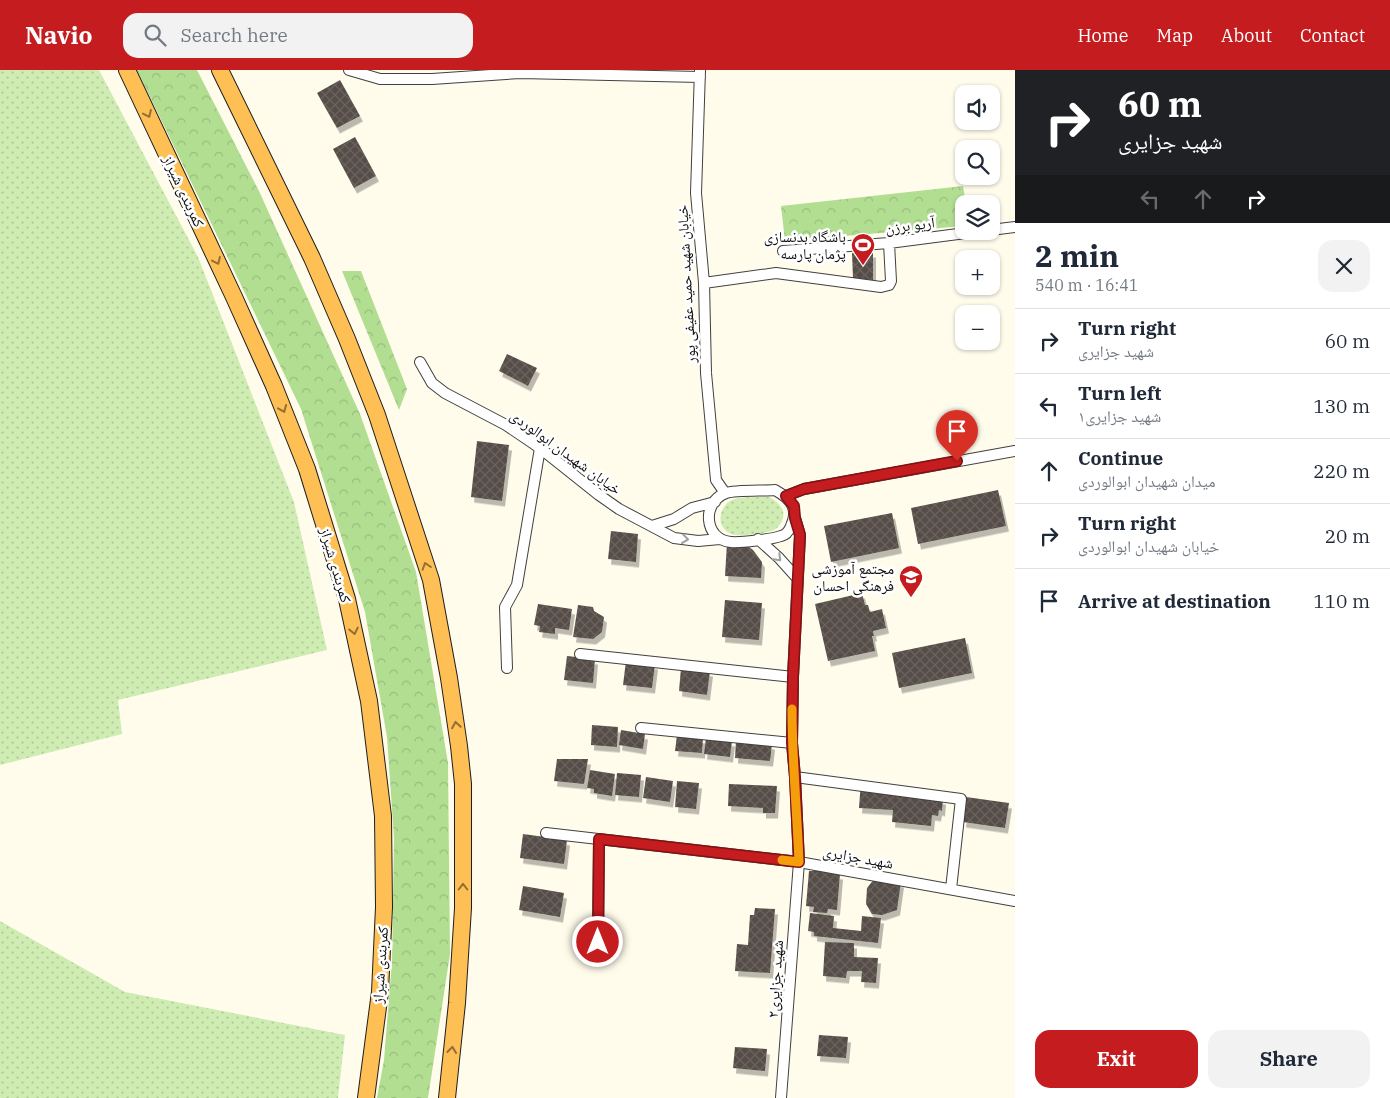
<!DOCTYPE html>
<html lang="en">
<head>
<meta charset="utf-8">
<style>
	body { margin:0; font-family:"IBM Plex Serif","Noto Naskh Arabic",serif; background:#f2f2f3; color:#1f2937; height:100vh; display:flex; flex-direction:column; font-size:19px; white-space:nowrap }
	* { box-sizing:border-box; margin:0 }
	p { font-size:16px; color:#747a83 }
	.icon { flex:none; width:28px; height:28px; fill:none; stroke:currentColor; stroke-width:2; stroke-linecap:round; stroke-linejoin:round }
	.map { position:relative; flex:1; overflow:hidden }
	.sheet { display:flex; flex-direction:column; background:#fff; width:375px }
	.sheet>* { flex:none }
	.banner { background:#202124; color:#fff; overflow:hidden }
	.fabs { position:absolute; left:955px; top:15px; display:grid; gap:10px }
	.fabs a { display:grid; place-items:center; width:45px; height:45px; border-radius:10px; background:#fff; box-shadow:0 1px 4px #0004; font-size:25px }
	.pin { position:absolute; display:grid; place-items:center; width:42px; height:42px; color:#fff; margin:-51px -21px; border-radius:50% 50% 50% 0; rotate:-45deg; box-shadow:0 0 5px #0007 }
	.pin .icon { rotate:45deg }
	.me { position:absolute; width:55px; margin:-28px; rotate:0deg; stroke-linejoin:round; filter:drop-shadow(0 0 4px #0008) }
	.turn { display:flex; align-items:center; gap:18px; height:105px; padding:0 20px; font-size:22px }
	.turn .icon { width:65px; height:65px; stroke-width:2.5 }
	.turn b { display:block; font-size:35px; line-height:42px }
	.lanes { display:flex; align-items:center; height:48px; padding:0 20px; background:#0003; justify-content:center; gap:25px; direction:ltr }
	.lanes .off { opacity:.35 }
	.round { display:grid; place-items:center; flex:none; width:52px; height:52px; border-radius:15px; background:#f2f2f3 }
	.summary { display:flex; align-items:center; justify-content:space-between; height:85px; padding:0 20px }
	h1 { font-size:30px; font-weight:700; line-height:38px }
	.cta { display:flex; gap:10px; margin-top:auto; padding:10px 20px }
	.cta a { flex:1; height:58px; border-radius:15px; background:#c51c1f; color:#fff; font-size:20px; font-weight:700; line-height:58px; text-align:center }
	.cta a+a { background:#f2f2f3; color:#1f2937 }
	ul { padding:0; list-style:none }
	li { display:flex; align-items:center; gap:15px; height:65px; padding:0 20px; border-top:1px solid #e0e1e3 }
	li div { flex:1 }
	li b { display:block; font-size:19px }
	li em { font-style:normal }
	header { display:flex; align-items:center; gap:30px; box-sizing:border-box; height:70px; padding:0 25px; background:#c51c1f; color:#fff }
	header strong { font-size:24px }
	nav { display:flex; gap:28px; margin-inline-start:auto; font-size:18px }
	.search { width:350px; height:45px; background:#f2f2f3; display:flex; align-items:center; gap:12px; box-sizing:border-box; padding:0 18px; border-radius:15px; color:#747a83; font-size:19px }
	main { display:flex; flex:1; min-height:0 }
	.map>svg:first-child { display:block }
	.grass { fill:url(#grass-dots) }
	.forest { fill:url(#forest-crowns) }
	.building { fill:url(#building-cross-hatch); filter:url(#shadow) }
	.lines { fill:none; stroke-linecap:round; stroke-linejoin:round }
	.minor-casing { stroke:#404040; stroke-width:12 }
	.trunk-casing { stroke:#1e1e1e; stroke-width:18 }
	.minor { stroke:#fff; stroke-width:10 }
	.trunk { stroke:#febf54; stroke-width:16 }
	.oneway { stroke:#926f34 }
	.oneway2 { stroke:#9e9e9e }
	.route-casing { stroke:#801214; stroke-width:12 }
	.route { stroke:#c51c1f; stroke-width:9 }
	.slow { stroke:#f59e0b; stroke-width:9 }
	.labels { text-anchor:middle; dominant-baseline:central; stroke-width:5; stroke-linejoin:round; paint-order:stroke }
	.street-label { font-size:15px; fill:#0d0d0d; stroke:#fff }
	.poi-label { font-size:15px; fill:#0d0d0d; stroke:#fff; text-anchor:end }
</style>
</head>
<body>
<header>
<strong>Navio</strong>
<div class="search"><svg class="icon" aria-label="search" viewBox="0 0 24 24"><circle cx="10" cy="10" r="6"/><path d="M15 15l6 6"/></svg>Search here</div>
<nav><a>Home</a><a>Map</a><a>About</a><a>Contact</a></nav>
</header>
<main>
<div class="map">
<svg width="1015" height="1028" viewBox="0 0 1015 1028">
	<defs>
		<pattern id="grass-dots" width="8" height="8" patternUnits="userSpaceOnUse" patternTransform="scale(1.25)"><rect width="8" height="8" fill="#cfecb3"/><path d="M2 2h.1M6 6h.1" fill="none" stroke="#b1c999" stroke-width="1.8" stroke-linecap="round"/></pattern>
		<pattern id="forest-crowns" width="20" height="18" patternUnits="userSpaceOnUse" patternTransform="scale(1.25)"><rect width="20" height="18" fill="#b2de92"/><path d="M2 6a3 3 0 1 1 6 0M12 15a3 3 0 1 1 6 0" fill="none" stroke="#98bd7d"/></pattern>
		<pattern id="building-cross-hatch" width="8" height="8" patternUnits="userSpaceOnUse" patternTransform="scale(1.25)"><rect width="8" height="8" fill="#564e48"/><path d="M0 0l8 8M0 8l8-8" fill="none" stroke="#69635e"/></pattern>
		<filter id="shadow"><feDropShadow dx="3" dy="5.5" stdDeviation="0" flood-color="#0004"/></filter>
	</defs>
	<rect width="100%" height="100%" fill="#fffcec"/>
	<!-- grass -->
	<path class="grass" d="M0,0H99L198,187L294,432L327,580L118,630L122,664L0,695Z
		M769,427C778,432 787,440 782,451C780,455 778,458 774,460C768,463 743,466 736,465C717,463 716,440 730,431C737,426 760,427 769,427Z
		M0,851L125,922L345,965L338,1028H0Z"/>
	<!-- forest -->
	<path class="forest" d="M137,0H197L259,121L360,344L416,502L448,693L450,884L428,1028H377L384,990L392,891L394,768L387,667L365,542L301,339Z
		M963,116L966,134H964V156L785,171L781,136Z
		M342,201H361L407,319L399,340Z"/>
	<!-- building -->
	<path class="building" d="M340,10L360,46L337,58L317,23Z
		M355,67L376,106L354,118L333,79Z
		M873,182V210L853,209L852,183Z
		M507,284L537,298L528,316L499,301Z
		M477,371L509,375L502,431L471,427Z
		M998,420L1006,456L918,474L911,438Z
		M892,443L899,478L831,492L824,456Z
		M611,461L638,464L636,492L608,489Z
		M727,473L745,474L753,480L762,492L761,508L725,506Z
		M862,523L865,535H868L870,542L882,539L886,558L873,561L874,566H872L875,581L828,591L815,534Z
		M725,530L762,533L759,570L722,567Z
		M538,534L572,539L569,560L555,558V564L539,562L540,556L534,555Z
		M578,535L593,537L594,541L604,547L602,562L593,569L573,567Z
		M965,568L972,603L899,618L892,583Z
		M567,586L595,589L593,613L564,610Z
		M626,591L655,594L652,618L623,615Z
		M681,598L710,601L707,625L679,621Z
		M592,655L618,657L617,677L591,675Z
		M621,660L645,664L643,679L619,675Z
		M677,665L703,668L702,683L675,681Z
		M706,668L732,671L730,687L704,684Z
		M736,670L772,674L770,691L735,688Z
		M557,689H588L584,714L554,711Z
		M590,700L615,704L612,726L594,723V719L587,718Z
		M617,703L641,705L639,727L615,725Z
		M646,707L673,711L670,732L643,728Z
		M677,711L699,713L696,739L675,737Z
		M861,711L886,714L888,724L943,729L942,741L939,740L938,746L932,745L931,756L892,752L893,740L859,738Z
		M729,714L777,716L775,743H763V738L728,736Z
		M966,727L1009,733L1005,758L963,752Z
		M523,764L567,770L564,794L520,788Z
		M818,797L827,799L828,803L840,804L837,840L828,839L827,843L813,842L814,837L806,836L809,801H819Z
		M875,808L901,812L897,840L882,845L872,844L866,834L867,818Z
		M523,816L564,823L560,847L519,840Z
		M755,838L775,839L770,903L735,901L737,874L748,875L750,845H754Z
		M810,843L834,846L833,858L861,861L862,846L881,848L878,873L814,866V862L808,861Z
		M825,872L854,873V887L878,888L876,913L861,912L862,901H847L846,908L823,906Z
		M819,965L848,967L846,988L817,986Z
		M735,977L767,979L765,1001L733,998Z"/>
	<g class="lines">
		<!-- minor casing -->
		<g class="minor-casing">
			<path id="minor" d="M349,0L380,9H432L520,3L700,7
				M700,0L696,123L704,213L706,303L716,410L725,423
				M991,160L1015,157
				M783,181L889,173L981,161
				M704,213L776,203L881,217L889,215L891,211L889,173
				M420,292L432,313L445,323L506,355L540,378L599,425L619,439L674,468L698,471L720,469
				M775,420C791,429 799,439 791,456C789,461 786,465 781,466C773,469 740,473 731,472C704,470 701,432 726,423C735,420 764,421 775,420Z
				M786,426L804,419L1015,381
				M652,456L674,449L692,438L715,432
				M758,469L779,488L797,508
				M580,584L793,607
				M507,598L505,537L517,515L540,378
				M641,658L792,673
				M795,707L961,729L951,819
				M546,763L799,792L1015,831
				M598,872L599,769
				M781,1028L799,792L795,707L792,673L793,607L800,465L795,448"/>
		</g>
		<!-- trunk casing -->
		<g class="trunk-casing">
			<path id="trunk" d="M127,0L234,227L274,316L307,399L347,529L369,631L383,746L384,837L380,922L366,1028
				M220,0L312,188L347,269L377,345L431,510L449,608L459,676L463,714V838L457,933L447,1028"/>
		</g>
		<!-- minor -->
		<use href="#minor" class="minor"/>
		<!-- trunk -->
		<use href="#trunk" class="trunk"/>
	</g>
	<!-- one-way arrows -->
	<defs><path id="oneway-chevron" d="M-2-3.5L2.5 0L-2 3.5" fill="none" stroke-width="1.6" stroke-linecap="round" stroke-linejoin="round" transform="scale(1.25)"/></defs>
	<g class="oneway">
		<use href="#oneway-chevron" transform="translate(148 44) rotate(65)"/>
		<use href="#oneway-chevron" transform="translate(217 191) rotate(65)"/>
		<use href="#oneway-chevron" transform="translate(283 339) rotate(68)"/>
		<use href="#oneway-chevron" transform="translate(426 496) rotate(-108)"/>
		<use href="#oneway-chevron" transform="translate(354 561) rotate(78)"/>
		<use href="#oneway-chevron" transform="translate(456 655) rotate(-99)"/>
		<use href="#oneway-chevron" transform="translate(463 817) rotate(-90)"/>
		<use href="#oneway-chevron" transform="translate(452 980) rotate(-84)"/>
	</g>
	<g class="oneway2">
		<use href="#oneway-chevron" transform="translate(685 469) rotate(7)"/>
		<use href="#oneway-chevron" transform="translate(778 488) rotate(45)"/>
	</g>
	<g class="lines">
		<!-- route casing -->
		<g class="route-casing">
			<path id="route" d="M598,872L599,769L799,792L795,707L792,673L793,607L800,465L795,448L794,436L786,426L804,419L957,391"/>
		</g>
		<!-- route -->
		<use href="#route" class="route"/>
		<!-- slow -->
		<path class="slow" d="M782,790L799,792C797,741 792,690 792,639"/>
	</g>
	<!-- icons -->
	<defs>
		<g id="stadium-pin" transform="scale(1.25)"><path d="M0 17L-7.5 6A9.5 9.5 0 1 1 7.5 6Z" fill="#c51c1f" stroke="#fff"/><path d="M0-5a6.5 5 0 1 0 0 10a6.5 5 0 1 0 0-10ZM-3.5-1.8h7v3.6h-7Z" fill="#fff"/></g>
		<g id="school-pin" transform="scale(1.25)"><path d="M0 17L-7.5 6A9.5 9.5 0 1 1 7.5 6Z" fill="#c51c1f" stroke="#fff"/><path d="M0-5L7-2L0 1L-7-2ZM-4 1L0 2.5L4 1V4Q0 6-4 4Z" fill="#fff"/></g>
	</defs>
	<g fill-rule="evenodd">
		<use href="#stadium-pin" x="863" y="175"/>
		<use href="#school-pin" x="911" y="507"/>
	</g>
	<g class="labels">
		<!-- street labels -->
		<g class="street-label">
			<text transform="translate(184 121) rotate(65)">کمربندی شیراز</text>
			<text transform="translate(910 155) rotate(-7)">آریو برزن</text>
			<text transform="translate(686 214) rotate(-93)">خیابان شهید حمید عفیفی پور</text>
			<text transform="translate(566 382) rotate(36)">خیابان شهیدان ابوالوردی</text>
			<text transform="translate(336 495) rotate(74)">کمربندی شیراز</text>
			<text transform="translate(858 787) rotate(10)">شهید جزایری</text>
			<text transform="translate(380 895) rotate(-86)">کمربندی شیراز</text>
			<text transform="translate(775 909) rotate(-86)">شهید جزایری۲</text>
		</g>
		<!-- poi labels -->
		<g class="poi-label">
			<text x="846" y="166">باشگاه بدنسازی<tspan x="846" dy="17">پژمان پارسه</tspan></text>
			<text x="894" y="498">مجتمع آموزشی<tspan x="894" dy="17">فرهنگی احسان</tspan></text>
		</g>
	</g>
</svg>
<div class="fabs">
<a><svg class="icon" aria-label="sound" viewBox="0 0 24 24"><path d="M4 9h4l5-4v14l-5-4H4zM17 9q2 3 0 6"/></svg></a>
<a><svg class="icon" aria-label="search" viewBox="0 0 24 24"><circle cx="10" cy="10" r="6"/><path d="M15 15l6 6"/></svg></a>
<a><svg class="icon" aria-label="layers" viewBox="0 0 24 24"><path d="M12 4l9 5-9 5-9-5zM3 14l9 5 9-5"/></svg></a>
<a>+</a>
<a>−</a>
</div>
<div class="pin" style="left:957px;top:391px;background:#d93025"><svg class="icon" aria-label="arrive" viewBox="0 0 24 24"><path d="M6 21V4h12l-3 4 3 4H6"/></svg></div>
<svg class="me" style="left:598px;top:872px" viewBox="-20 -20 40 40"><circle r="17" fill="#c51c1f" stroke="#fff" stroke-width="3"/><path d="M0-11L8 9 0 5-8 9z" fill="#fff"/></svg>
</div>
<section class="sheet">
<div class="banner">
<div class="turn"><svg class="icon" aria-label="right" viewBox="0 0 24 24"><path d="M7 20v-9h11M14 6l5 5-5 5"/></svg><div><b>60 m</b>شهید جزایری</div></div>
<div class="lanes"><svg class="icon off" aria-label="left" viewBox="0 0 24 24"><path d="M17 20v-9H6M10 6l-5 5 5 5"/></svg><svg class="icon off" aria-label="ahead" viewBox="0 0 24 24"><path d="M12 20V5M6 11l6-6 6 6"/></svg><svg class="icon" aria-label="right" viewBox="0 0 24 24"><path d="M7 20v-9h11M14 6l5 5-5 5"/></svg></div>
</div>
<div class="summary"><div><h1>2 min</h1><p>540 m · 16:41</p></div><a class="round"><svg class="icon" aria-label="close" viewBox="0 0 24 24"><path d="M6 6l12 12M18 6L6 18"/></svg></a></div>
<ul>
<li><svg class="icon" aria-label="right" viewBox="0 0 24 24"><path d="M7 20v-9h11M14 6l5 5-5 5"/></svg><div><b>Turn right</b><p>شهید جزایری</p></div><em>60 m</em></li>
<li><svg class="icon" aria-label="left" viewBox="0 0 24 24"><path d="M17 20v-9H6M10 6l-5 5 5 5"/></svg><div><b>Turn left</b><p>شهید جزایری۱</p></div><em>130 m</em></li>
<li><svg class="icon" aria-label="ahead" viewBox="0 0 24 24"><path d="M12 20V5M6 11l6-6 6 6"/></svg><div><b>Continue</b><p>میدان شهیدان ابوالوردی</p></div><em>220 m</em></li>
<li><svg class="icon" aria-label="right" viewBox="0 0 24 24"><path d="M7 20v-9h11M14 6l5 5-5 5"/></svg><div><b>Turn right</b><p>خیابان شهیدان ابوالوردی</p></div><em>20 m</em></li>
<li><svg class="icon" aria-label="arrive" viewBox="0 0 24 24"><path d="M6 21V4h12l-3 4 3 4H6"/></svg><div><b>Arrive at destination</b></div><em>110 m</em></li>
</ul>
<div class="cta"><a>Exit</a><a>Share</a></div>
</section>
</main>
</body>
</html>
